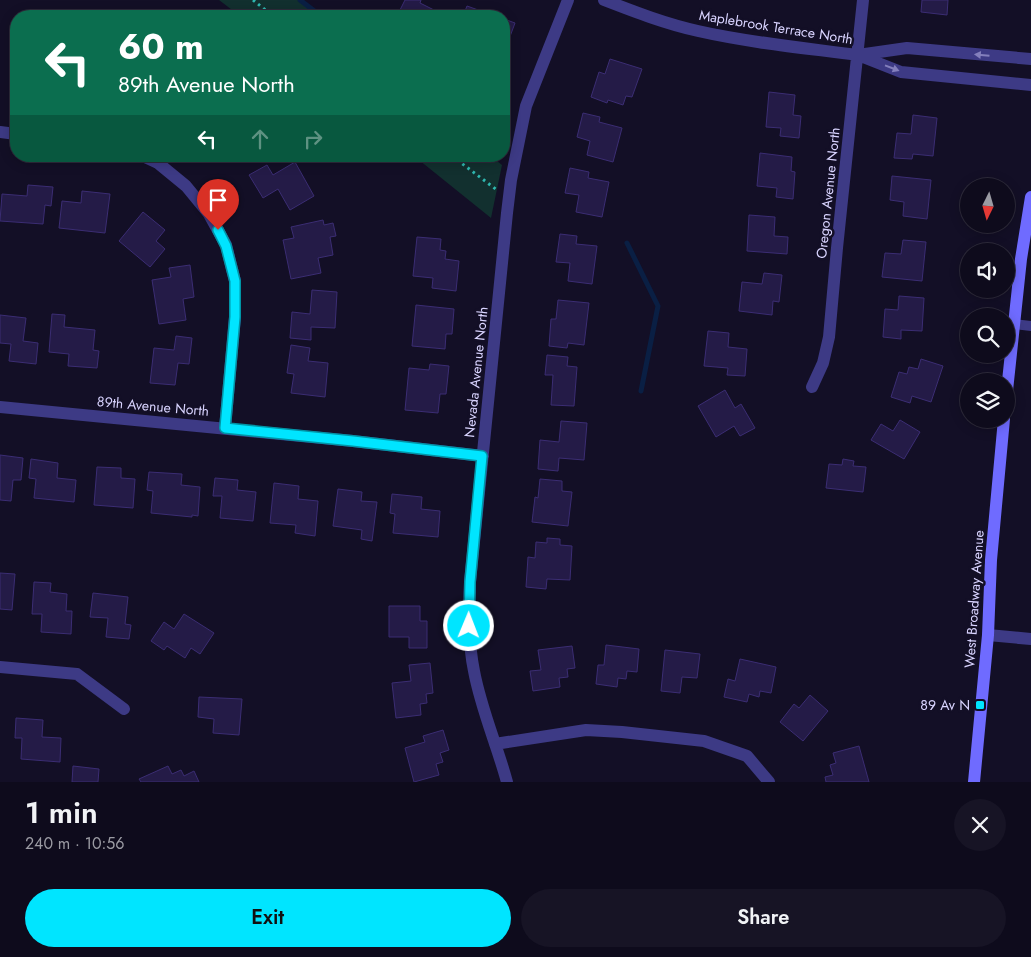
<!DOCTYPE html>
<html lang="en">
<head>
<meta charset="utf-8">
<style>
	body { margin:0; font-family:Jost,sans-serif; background:#171425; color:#f1f3f6; height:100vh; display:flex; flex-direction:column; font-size:19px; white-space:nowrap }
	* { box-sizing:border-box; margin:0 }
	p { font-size:16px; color:#9b9ba3 }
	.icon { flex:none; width:28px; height:28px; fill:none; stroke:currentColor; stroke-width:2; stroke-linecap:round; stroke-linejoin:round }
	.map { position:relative; height:782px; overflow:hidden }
	.drawer { display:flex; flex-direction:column; background:#0e0b1c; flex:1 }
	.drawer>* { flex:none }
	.hud { position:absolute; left:10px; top:10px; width:500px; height:152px; border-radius:20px; box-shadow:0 2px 12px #0003,0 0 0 1px #2e2b3b; background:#0b6e4f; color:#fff; overflow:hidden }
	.needle { width:32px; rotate:185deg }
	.controls { position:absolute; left:960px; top:178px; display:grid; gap:10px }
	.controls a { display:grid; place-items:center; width:55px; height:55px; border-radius:50%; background:#0e0b1c; box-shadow:0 2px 12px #0003,0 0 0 1px #2e2b3b; font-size:25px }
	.pin { position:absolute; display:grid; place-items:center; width:42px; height:42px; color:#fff; margin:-51px -21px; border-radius:50% 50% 50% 0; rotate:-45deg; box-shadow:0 0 5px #0007 }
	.pin .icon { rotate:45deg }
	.me { position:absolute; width:55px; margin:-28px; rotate:1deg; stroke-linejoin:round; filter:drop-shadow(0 0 4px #0008) }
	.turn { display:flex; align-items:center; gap:18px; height:105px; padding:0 25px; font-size:22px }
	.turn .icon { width:65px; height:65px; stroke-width:2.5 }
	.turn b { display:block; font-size:35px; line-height:42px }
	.lanes { display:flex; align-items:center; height:48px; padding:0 25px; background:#0003; justify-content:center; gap:25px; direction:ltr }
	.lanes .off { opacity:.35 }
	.round { display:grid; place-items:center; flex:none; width:52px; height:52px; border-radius:26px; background:#171425 }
	.head { display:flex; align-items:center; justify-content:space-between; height:85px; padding:0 25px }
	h1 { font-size:30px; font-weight:600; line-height:38px }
	.cta { display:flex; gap:10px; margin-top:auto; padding:10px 25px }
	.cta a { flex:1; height:58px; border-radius:30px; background:#00e5ff; color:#111; font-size:20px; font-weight:600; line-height:58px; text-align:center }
	.cta a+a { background:#171425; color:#f1f3f6 }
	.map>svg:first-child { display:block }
	.green { fill:#12302f }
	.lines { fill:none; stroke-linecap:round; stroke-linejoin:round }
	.stream { stroke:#0a1f44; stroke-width:5 }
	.building { fill:#241b47; stroke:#3b2d73 }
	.path { stroke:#2fb8b0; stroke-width:3; stroke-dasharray:2.5 4; stroke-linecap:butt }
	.lane { stroke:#3d3a85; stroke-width:10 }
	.street { stroke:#3d3a85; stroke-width:12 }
	.secondary { stroke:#6f6bff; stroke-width:12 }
	.oneway { fill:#837fbc }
	.route-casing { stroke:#0095a6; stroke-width:12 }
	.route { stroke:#00e5ff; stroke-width:9 }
	.poi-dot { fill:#00e5ff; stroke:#130f26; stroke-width:2 }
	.labels { text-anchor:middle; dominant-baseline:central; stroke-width:5; stroke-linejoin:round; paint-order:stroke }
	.street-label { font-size:14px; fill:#d9d4ff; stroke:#130f26 }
	.poi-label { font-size:14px; fill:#d9d4ff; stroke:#130f26; text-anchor:end }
</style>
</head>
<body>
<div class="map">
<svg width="1031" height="782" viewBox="0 0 1031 782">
	<rect width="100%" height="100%" fill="#130f26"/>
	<!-- green -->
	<path class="green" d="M219,0H303L313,16H240Z
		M414,156H491L502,165L491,218Z"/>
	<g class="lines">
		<!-- stream -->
		<path class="stream" d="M300,0L321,16
			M627,243L658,306L641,391"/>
	</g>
	<!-- building -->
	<path class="building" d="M405,0H421L420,3L440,13L438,16H397Z
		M922,0H948L947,15L921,12Z
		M467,6L495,16H463Z
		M504,19L515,23L505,50L504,49Z
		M610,59L642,69L632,97L626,96L623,105L608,100L607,103L591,97L599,72L605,74Z
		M769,92L795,95L793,115L801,116L799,138L780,136L781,128L766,127Z
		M583,113L600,117L599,122L622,128L613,162L587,155L590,141L577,137Z
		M913,115L937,118L933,156L913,154L912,159L894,158L897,133L911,134Z
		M760,153L792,157L791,171L795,172L793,199L776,197L777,188L757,186Z
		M295,162L314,196L290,210L278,189L263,198L249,175L267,165L273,175Z
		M570,168L589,172L588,178L609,182L602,217L576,212L579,195L565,193Z
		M892,176L931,180L927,219L903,216L904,202L890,200Z
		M28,185L53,187L51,206L45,205L43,224L0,221L2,194L27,196Z
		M82,191L110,194L105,233L59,228L62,201L81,203Z
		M143,212L165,230L156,241L165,249L150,267L119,241Z
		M749,215L775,217L774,236L788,237L787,254L747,251Z
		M323,220L324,225L333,223L336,236L330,237L333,255L318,258L321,273L291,279L283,240L294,238L291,227Z
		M560,234L577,236L576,244L597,246L592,284L568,281L570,263L556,262Z
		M417,237L441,239L440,250L446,251L445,259L459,261L456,291L432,288L433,278L413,276Z
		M903,240L926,242L922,281L882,277L885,253L901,254Z
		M190,265L194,297L183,299L186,320L159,324L152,280L171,277L169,268Z
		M764,273L782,275L779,302L773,301L772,315L739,311L742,282L762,284Z
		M312,290L337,292L335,328L311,327V340L290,338L292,312L310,314Z
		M899,296L924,298L922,331L901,330V339L883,337L885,309L898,310Z
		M558,300L589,303L584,345L568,343L567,348L549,346L551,319H556Z
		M416,305L454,309L452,334H446L445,349L412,346Z
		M52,314L65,315L64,327L95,330L93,350L99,351L97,368L68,366L69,354L49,352Z
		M0,315L26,318L23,341L38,343L36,364L9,361L11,344L0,343Z
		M708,331L729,333L728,347L747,349L745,376L727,375L728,368L704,366Z
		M176,336L192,338L189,364L178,363L175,385L150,383L154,348L174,350Z
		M291,345L310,348L308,361L328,363L325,397L291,393L294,374L287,373Z
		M547,355L568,357L567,366L577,367L574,406L551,405L553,375H545Z
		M921,359L943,366L931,402L912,396L910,403L891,397L899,372L907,374L909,367L918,369Z
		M430,364L449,366L446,394H440L438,413L405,410L409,368L429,370Z
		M725,390L735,408L741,404L755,428L740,436L734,426L716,437L698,406Z
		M900,420L920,432L904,459L871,440L881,424L893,431Z
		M561,421L587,423L584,460L559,458L558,471L538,469L540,440L559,442Z
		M0,455L23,458L21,480H13L11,501L0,500Z
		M31,459L58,463L57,478L76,480L74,502L34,498L36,479L29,478Z
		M843,459L854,461L853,466L866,467L863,492L826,488L829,464L842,465Z
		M97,467L121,468V478L135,479L133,508L94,505Z
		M149,472L182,474L181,485L200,487L198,516L192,515V517L151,513L153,491L147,490Z
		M215,478L238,480L237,490L256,492L253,521L220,518L222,496H213Z
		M540,479L562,481V491L572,492L568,526L532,522L535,497L538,498Z
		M274,483L299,486L298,499L318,501L315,536L295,533L296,525L270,523Z
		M338,489L362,492L361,501L377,502L372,541L361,539L362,530L333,526Z
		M392,494L422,497L421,509L440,511L438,537L393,533L395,514L390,513Z
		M547,538L560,539V545L572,546L570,580L547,579L546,589L526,587L528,557L535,558L536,542L547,543Z
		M0,573L15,574L12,610L0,609Z
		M34,582L51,583L50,592L67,594L66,611H72L71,634L41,632L42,614H32Z
		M93,593L128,597L125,624L131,625L129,639L106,637L108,618L90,617Z
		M389,606H420V621H427V648H409V637H389Z
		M184,614L214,633L200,654L191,648L185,658L167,646L164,650L151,641L164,622L174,629Z
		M606,645L639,649L637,672L627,671L626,679L618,678L617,687L596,684L598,665H604Z
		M572,646L575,668L567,669L568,677L559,678L560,687L533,691L530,671L541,670L538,650Z
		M665,650L700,654L697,678L682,677L680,693L661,691Z
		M740,659L776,667L771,693L760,691L759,697L749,694L747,702L724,697L728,679L735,681Z
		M430,663L433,693L426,694L427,703L420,704L421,715L396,718L392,683L411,681L409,665Z
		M810,695L828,711L803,741L780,722L794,704L799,708Z
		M199,697L242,699L239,735L213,733L214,719L198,717Z
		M16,718L43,720L42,737L61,738L60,762L21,759L22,738H15Z
		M443,730L449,750L440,753L443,762L436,764L439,775L414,782L405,748L425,742L423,736Z
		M859,746L869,782H826L825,777L833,775L830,765L836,763L833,753Z
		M73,766L99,769L98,782H72Z
		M168,766L172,774L181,770L184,776L194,771L199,782H141L139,779Z"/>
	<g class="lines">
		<!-- path -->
		<path class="path" d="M253,0L273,16
			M452,156L497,190"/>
		<!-- lane -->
		<path class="lane" d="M1014,324L1031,326"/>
		<!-- street -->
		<path class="street" d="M604,0C635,12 666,24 698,31C751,43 805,48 858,55
			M1031,59L907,48L858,55L901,72L1031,85
			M0,132L16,134
			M143,156L158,163L186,186L209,214L226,245L235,281V317L225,428
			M812,387L823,363L829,337L837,248L863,0
			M0,407L353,441L483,456
			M988,635L1031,639
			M0,667L77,674L124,709
			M495,744L586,730L622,732L704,741L747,756L769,782
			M507,782C497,745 481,709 474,671C468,642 469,612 470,582L507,213L511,180L526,106L568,0"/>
		<!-- secondary -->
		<path class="secondary" d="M1006,400L1021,259L1031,197
			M974,782L988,635L991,560L1004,419"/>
	</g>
	<!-- one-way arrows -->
	<defs><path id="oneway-solid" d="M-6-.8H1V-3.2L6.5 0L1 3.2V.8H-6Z" transform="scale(1.25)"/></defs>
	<g class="oneway">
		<use href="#oneway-solid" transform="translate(982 55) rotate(-175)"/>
		<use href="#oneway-solid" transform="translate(892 68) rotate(21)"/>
	</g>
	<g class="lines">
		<!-- route casing -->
		<g class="route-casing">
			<path id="route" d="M218,230L226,246L235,281V317L225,428L353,441L482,456L470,582L469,626"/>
		</g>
		<!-- route -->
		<use href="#route" class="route"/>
	</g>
	<!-- markers -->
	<rect class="poi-dot" x="975" y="700" width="10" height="10" rx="2.5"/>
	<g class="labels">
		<!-- street labels -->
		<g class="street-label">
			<text transform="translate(776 27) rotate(9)">Maplebrook Terrace North</text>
			<text transform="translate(828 193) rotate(-84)">Oregon Avenue North</text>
			<text transform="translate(476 372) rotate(-84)">Nevada Avenue North</text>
			<text transform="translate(153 406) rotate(5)">89th Avenue North</text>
			<text transform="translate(974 599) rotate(-86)">West Broadway Avenue</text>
		</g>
		<!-- poi labels -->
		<g class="poi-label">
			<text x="970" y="705">89 Av N</text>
		</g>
	</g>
</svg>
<div class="controls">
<a><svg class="needle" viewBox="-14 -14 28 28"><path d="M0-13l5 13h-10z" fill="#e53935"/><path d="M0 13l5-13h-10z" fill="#9b9ba3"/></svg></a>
<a><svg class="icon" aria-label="sound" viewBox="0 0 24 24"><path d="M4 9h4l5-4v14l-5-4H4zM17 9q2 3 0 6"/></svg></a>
<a><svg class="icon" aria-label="search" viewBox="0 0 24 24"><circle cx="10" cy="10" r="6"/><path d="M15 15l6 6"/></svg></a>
<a><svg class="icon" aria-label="layers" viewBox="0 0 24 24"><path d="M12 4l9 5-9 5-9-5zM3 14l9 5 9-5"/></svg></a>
</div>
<div class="pin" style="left:218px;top:230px;background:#d93025"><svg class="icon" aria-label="arrive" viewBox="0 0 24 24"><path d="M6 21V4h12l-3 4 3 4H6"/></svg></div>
<svg class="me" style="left:469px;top:626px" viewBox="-20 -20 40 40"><circle r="17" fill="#00e5ff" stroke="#fff" stroke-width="3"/><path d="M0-11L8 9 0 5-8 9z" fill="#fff"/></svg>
<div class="hud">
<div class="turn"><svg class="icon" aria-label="left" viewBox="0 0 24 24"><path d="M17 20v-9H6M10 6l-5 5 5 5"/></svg><div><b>60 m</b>89th Avenue North</div></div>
<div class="lanes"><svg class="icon" aria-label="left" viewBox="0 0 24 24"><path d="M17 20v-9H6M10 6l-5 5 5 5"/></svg><svg class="icon off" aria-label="ahead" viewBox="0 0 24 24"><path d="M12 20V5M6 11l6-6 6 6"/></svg><svg class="icon off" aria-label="right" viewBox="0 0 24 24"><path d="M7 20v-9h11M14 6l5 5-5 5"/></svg></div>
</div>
</div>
<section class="drawer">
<div class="head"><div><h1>1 min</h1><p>240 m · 10:56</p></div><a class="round"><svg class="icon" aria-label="close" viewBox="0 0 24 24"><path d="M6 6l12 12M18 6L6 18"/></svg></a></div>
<div class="cta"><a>Exit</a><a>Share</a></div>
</section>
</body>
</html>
